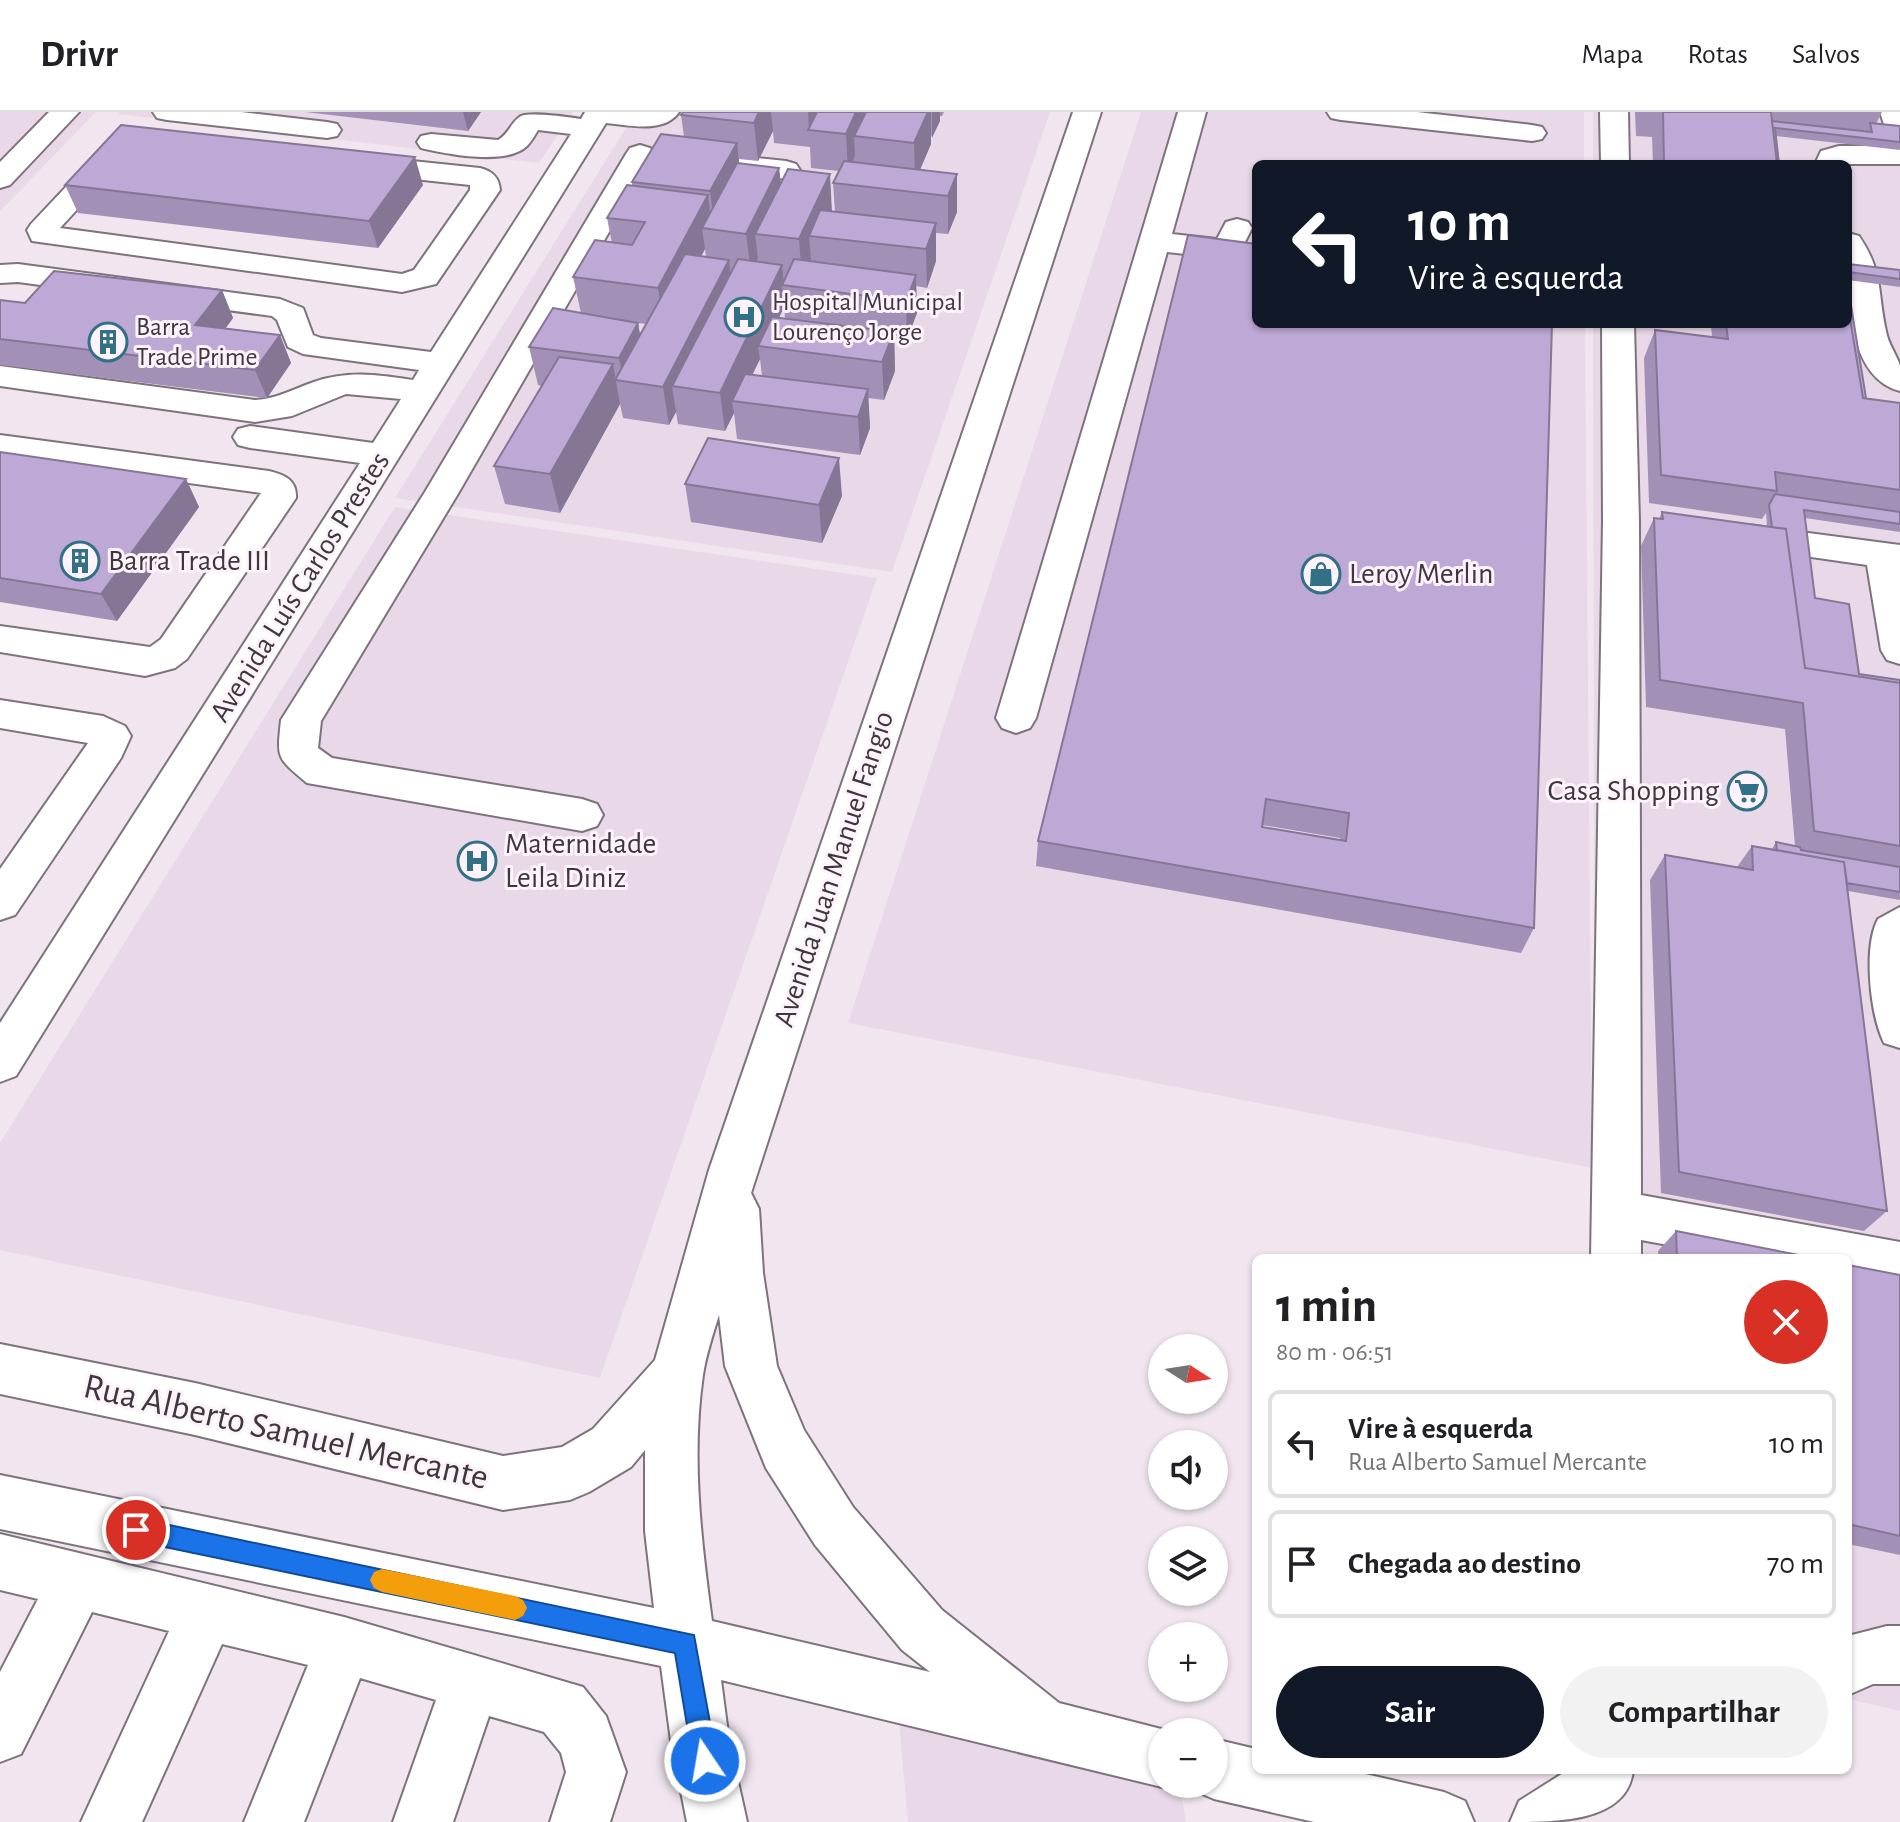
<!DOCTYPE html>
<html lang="pt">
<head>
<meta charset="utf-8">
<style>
	body { margin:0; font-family:"Alegreya Sans",sans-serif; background:#f2f2f2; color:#202124; height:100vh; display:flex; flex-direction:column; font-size:30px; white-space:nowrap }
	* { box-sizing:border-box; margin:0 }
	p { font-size:26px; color:#757577 }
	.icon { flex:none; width:44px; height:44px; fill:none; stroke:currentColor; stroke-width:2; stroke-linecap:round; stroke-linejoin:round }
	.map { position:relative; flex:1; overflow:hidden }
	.side { position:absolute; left:1252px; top:1142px; width:600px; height:520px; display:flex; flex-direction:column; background:#fff; border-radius:12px; box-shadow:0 2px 6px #0004 }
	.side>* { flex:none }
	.top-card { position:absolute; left:1252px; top:48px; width:600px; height:168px; border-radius:12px; box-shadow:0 2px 6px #0004; background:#111827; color:#fff; overflow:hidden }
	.needle { width:52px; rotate:102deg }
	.tools { position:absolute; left:1148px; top:1222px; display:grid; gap:16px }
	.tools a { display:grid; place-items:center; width:80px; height:80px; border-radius:50%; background:#fff; box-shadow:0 2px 6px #0004; font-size:40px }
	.pin { position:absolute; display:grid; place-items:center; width:68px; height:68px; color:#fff; margin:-34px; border:4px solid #fff; border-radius:50%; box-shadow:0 2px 8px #0007 }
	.me { position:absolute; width:88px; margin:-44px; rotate:348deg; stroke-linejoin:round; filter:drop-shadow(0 0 6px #0008) }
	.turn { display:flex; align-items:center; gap:28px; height:168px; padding:0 24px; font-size:36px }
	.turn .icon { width:104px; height:104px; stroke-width:2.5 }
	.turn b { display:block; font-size:56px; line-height:68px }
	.round { display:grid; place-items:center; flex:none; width:84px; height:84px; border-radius:42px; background:#f2f2f2 }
	.headline { display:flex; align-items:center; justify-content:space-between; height:136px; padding:0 24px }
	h1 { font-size:48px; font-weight:600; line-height:60px }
	.action { display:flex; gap:16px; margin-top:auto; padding:16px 24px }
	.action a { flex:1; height:92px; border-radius:48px; background:#111827; color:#fff; font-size:32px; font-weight:600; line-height:92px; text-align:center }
	.action a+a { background:#f2f2f2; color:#202124 }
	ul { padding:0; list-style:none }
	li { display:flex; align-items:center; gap:24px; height:108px; margin:0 16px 12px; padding:0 8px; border:4px solid #e0e0e0; border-radius:12px }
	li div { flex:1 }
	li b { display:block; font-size:30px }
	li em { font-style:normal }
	header { display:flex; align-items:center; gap:48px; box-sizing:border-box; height:112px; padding:0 40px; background:#fff; border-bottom:2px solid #e0e0e0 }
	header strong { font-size:38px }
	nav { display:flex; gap:44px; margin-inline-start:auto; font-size:28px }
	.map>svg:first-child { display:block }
	.built { fill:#e9d9e8 }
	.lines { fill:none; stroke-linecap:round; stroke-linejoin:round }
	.minor-casing { stroke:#7d737c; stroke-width:4 }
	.minor { fill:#fff; fill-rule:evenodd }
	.wall { fill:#a390b7; fill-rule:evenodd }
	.shaded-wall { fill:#857695 }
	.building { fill:#bea8d5; stroke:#857695; stroke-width:2; fill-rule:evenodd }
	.route { fill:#1a73e8; stroke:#114b97; stroke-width:2 }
	.slow { fill:#f59e0b }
	.labels { text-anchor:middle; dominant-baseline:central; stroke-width:6; stroke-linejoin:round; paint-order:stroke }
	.far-poi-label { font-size:26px; fill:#3c383c; stroke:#fef3fd; text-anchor:start }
	.poi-label { font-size:30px; fill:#3c383c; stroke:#fef3fd; text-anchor:start }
	.street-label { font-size:30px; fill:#3c383c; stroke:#fef3fd }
	.near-street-label { font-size:36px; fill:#3c383c; stroke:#fef3fd }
</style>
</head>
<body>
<header>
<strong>Drivr</strong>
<nav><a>Mapa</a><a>Rotas</a><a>Salvos</a></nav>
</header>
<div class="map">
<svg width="1900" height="1710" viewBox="0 0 1900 1710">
	<rect width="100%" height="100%" fill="#f1e6f0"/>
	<!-- built -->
	<path class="built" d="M0,0H96L0,99Z
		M120,0H573L539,51L117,2Z
		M636,0H1050L892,460L395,386Z
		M1141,0H1584V52H1256V212H1585L1592,1056L848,911Z
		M1593,0H1900V1599L1848,1587V1146H1595L1593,212H1848V52H1593Z
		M395,395L877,466L600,1266L0,1138V1031Z
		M898,1600L1162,1672H1180L1186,1710H908Z"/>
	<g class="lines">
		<!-- minor casing -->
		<g class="minor-casing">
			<path id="minor" d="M49,0H79L10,73L0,76V50Z
				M153,0H241L327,10L337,12L341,18L337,24L327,26L167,8L157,6Z
				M585,0H679C664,22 628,13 606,11L16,964L0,970V911L360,351L250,336L238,333L233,325L238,317L250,314L373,331L401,287L346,282L292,304L255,310L0,274V254L255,288C277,287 293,277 314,270C348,258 379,263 413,268L419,258L303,242L288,235L277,208L272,204L18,170L0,171V153L18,152L280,187L303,196L313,223L321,226L431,240L571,22L538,18C535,23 531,30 527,34C506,54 447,42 421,36L417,30L421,24L431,22L498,28C509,22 511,10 521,4C531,0 568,5 581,7Z
				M1073,0H1101L751,1081L759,1097L763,1161L777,1254L804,1318L853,1395L942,1498L1059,1591L1173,1620H1162V1672H1168L1162,1675L721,1568L729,1629L747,1710H687L671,1629L661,1554L0,1417V1363L654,1496L645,1419V1338L631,1355L589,1380L570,1388L503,1398L195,1323L0,1282V1232L195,1271L503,1344L562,1335L593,1317L655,1248L709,1058ZM719,1203L725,1254L766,1356L815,1433L902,1538L930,1560L712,1509C701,1428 691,1344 703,1263C706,1243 713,1222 719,1203Z
				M1178,0H1206L1172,122L1217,127L1226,110L1237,107L1248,110L1252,116L1239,142L1221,146L1167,140L1036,606L1030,616L1016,621L1002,616L996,606Z
				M1327,0H1417L1532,13L1542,15L1546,21L1542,27L1532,29L1341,8L1331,6Z
				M1600,0H1628L1629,52H1601Z
				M1880,0H1900V30L1889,28Z
				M131,20L480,56C492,59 499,65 500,78L436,172L402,180L32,129L27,118L31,112L113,25ZM133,37L470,73V78L414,158L402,162L60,116Z
				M640,33L650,36L654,42L459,380L321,609L318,636L332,646L582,687L597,692L603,703L597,714L582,719L307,671C276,645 277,647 281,608L425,380L626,42L630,36Z
				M1839,34H1900V52H1815L1821,39Z
				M719,42L786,49L796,52L800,58L796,64L786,67L709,57L705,51L709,45Z
				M1848,121L1859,124C1884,161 1877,179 1886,219C1888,232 1897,243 1900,254C1900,261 1900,272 1900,279C1842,264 1848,167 1848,121Z
				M1602,212H1634L1639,409L1641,1083L1900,1130V1176L1848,1167V1146H1738L1641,1128V1146H1591L1603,409Z
				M0,323L269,359C285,363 297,368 296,386L187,547L175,556L145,564L0,540V514L150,535L161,527L261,381L0,345Z
				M1748,413L1900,433V552L1887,548L1881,538L1867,453L1735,434L1730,425L1735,416Z
				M0,588L103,604L125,614L131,624L121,646L15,803L0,808V757L88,631L0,616Z
				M1900,795V936L1884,931C1870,902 1863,835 1878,807Z
				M0,1422L344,1505L583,1575L606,1604L626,1660L610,1710H550L566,1660L561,1641L544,1620L489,1604L453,1710H393L436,1588L360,1566L304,1710H244L308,1553L222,1532L142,1710H81L169,1519L92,1500L21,1642L0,1650V1560L38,1487L0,1478Z
				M1887,1514H1900V1572H1873L1848,1583V1524Z
				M1214,1627L1256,1637V1658H1348L1444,1680L1465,1689L1474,1710H1314L1214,1687L1193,1678L1191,1672H1214Z
				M1568,1658H1633C1628,1710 1558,1710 1510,1710L1519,1689Z"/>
		</g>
		<!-- minor -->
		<use href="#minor" class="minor"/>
	</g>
	<!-- wall -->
	<path class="wall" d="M305,0H481L468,19Z
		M683,0H944L942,4H940V9L931,25V32L920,58L957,62V100L948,122L936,121V149L927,176L916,174L917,201L907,227L894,226L895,259L884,288L868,286L870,316L860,343L737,327L734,301L725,319L678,312L676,300L669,313L623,306L620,292L560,401L505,392L494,354L542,274L538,273L529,235L581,201L573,165L612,131L607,106L632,74V70L684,25L681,3ZM773,19L774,31L810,35L811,56L839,59L833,71L835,100L832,99L781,71L779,56L739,52V47L758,49ZM705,137L706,145L701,144ZM784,195L785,206H779ZM638,211L646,212L640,224ZM760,247L762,264L752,263Z
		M1635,0H1882L1876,12L1900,14V38L1776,24L1779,52H1653L1652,25L1636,24Z
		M65,73H423L378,136L78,101Z
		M1256,132L1534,816L1521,841L1036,754L1038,729ZM1262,713L1340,726V728L1262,715Z
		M1848,152L1900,158V175L1848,168Z
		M222,178L233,206L226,216L280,223L291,251L267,286L0,253V188L25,191Z
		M1711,212H1848L1866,286L1900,291V420L1805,406L1815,486L1859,562L1900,568V788L1848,779L1887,1099L1864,1119L1661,1081L1650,768L1665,743L1737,755L1752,734L1772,737L1776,730L1795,734L1785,617L1646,595L1641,434L1654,406L1659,407L1662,400L1767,414L1766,401L1762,407L1649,391L1644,246L1655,218L1712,225Z
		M0,340L186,367L199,395L117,509L0,490Z
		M685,372L842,384L822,431L691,410Z
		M1676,1119L1814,1146H1658V1139Z
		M1848,1153L1900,1163V1443L1848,1432Z"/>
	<!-- shaded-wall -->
	<path class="shaded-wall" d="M463,0H481L468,19Z
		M759,0H771L773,19L758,49L754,11Z
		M808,0H828L809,18Z
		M856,0H875L854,24L855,44L848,60L846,22Z
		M928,0H931V32L915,69L914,31Z
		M932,0H940V9L932,26Z
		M737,31L741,69L715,117L710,79Z
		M415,45L423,73L378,136L369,109Z
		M779,56L783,95L755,122L758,146L751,160L746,122Z
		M830,62L832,100L809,124L811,148L802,166L799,127Z
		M957,62V100L948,122V84Z
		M708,83L712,118L702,116L705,137L664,215L658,176Z
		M936,111V149L927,176L926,137Z
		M729,148L734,187L672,274L676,300L669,313L663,275Z
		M782,153L784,173H782L784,195L765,235L758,234L760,247L739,290L732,289L734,301L725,319L720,281Z
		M916,163L917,201L907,227L906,189Z
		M222,178L233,206L207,241L195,213Z
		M638,211L645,250L623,269L619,246Z
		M894,220L895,259L884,288L882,250Z
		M280,223L291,251L267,286L255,258Z
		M613,252L620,292L560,401L550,362Z
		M868,277L870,316L860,343L858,305Z
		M839,346L842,384L822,431L819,393Z
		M186,367L199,395L117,509L101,482Z"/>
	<!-- building -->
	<path class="building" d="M683,0H759L754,11L681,3Z
		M817,0H856L846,22L808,18Z
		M866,0H928L914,31L854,24Z
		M1663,0H1771L1777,52H1664Z
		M1772,9L1872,20L1870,11L1900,14V30L1775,16L1779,52H1777Z
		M121,13L415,45L369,109L65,73Z
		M661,22L737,31L710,79L632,70Z
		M844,49L957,62L948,84L833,71Z
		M737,51L779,56L746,122L702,116Z
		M788,57L830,62L799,127L755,122Z
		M627,73L708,83L658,176L573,165L595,128L632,133L645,110L607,106Z
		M820,98L936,111L926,137L809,124Z
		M1188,123L1256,132V212H1552L1534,816L1038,729ZM1266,687L1349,701L1346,729L1262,715Z
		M685,142L729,148L663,275L615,268Z
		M738,147L782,153L720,281L672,274Z
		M794,147L916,163L906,189L782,173Z
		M1848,152L1900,158V167L1848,160Z
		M54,159L222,178L195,213L280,223L255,258L0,227V188L25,191Z
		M1848,175L1866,286H1863L1848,194Z
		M1848,194L1863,286L1900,291V378L1775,360L1777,379L1661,363L1655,218L1728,227L1726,212H1848Z
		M553,196L638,211L619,246L529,235Z
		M772,205L894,220L882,250L758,234Z
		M559,245L613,252L550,362L494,354Z
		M745,262L868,277L858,305L732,289Z
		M708,326L839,346L819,393L685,372Z
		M0,340L186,367L101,482L0,466Z
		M1775,382L1900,400V412L1804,398L1815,486L1849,492L1859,562L1900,568V571L1805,556L1786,417L1772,415L1769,393Z
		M1662,400L1786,417L1805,556L1900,571V734L1814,719L1803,591L1660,568L1654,406L1663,407Z
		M1776,730L1800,735L1801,738L1900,755V780L1847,771L1844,750L1777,738Z
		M1752,734L1844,750L1887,1099L1679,1060L1665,743L1753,758Z
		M1676,1119L1814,1146H1677Z
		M1848,1153L1900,1163V1424L1848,1412Z"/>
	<!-- route -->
	<path class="route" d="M136,1406L694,1523L717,1649L714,1657L705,1661L697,1657L693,1649L675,1541L136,1429L128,1426L125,1418L128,1410Z"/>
	<!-- slow -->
	<path class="slow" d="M382,1457L515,1484L523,1488L527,1496L523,1504L515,1508L382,1480L374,1476L370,1468L374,1460Z"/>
	<!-- icons -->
	<defs>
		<g id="hospital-ring" transform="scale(2)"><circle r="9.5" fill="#fef3fd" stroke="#317085" stroke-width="1.5"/><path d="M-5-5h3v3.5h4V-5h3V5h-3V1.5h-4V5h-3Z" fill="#317085"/></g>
		<g id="building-ring" transform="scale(2)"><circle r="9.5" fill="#fef3fd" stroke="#317085" stroke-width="1.5"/><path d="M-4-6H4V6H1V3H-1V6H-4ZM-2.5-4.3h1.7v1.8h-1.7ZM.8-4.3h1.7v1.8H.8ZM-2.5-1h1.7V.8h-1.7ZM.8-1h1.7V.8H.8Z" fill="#317085"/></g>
		<g id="shop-ring" transform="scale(2)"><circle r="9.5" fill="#fef3fd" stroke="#317085" stroke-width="1.5"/><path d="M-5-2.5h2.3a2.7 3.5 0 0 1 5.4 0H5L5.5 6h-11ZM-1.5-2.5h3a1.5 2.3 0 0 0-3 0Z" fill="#317085"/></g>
		<g id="supermarket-ring" transform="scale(2)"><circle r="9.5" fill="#fef3fd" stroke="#317085" stroke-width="1.5"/><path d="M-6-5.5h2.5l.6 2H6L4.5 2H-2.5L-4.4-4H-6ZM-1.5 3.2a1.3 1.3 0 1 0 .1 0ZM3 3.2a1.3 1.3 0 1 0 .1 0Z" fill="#317085"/></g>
	</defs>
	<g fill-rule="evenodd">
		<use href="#hospital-ring" x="744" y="205"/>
		<use href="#building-ring" x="108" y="230"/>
		<use href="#building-ring" x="80" y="449"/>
		<use href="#shop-ring" x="1321" y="462"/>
		<use href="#supermarket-ring" x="1747" y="679"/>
		<use href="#hospital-ring" x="477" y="749"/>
	</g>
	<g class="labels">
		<!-- far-poi labels -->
		<g class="far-poi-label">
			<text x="772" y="190">Hospital Municipal<tspan x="772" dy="30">Lourenço Jorge</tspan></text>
			<text x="136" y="215">Barra<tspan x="136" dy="30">Trade Prime</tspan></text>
		</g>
		<!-- poi labels -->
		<g class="poi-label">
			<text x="108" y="449">Barra Trade III</text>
			<text x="1349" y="462">Leroy Merlin</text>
			<text x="1719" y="679" text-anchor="end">Casa Shopping</text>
			<text x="505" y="732">Maternidade<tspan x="505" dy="34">Leila Diniz</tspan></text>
		</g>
		<!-- street labels -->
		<g class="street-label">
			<text transform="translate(300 475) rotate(-58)">Avenida Luís Carlos Prestes</text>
			<text transform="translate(834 757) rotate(-72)">Avenida Juan Manuel Fangio</text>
		</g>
		<!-- near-street labels -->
		<g class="near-street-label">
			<text transform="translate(286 1320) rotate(13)">Rua Alberto Samuel Mercante</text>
		</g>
	</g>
</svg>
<div class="tools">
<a><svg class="needle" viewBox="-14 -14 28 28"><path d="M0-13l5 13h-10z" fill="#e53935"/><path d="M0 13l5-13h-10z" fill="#757577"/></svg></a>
<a><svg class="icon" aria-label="sound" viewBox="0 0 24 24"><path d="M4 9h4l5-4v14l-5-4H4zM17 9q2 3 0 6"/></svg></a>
<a><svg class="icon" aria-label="layers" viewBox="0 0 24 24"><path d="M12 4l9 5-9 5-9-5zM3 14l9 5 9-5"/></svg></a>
<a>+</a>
<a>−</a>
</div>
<div class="pin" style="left:136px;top:1418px;background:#d93025"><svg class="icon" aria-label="arrive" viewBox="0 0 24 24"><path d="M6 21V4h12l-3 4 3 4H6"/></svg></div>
<svg class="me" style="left:705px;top:1649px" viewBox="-20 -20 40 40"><circle r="17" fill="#1a73e8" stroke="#fff" stroke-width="3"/><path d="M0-11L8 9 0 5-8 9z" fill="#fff"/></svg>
<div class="top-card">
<div class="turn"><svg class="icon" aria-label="left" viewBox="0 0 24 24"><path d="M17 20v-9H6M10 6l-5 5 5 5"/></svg><div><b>10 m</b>Vire à esquerda</div></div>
</div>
<section class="side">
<div class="headline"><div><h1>1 min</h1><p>80 m · 06:51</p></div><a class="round" style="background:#d93025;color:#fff"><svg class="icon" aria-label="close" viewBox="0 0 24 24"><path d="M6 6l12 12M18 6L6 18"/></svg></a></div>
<ul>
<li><svg class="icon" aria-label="left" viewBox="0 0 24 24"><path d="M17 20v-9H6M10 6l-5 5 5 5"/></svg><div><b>Vire à esquerda</b><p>Rua Alberto Samuel Mercante</p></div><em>10 m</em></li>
<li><svg class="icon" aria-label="arrive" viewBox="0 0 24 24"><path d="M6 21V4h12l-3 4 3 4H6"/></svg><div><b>Chegada ao destino</b></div><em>70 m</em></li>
</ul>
<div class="action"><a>Sair</a><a>Compartilhar</a></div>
</section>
</div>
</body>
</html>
